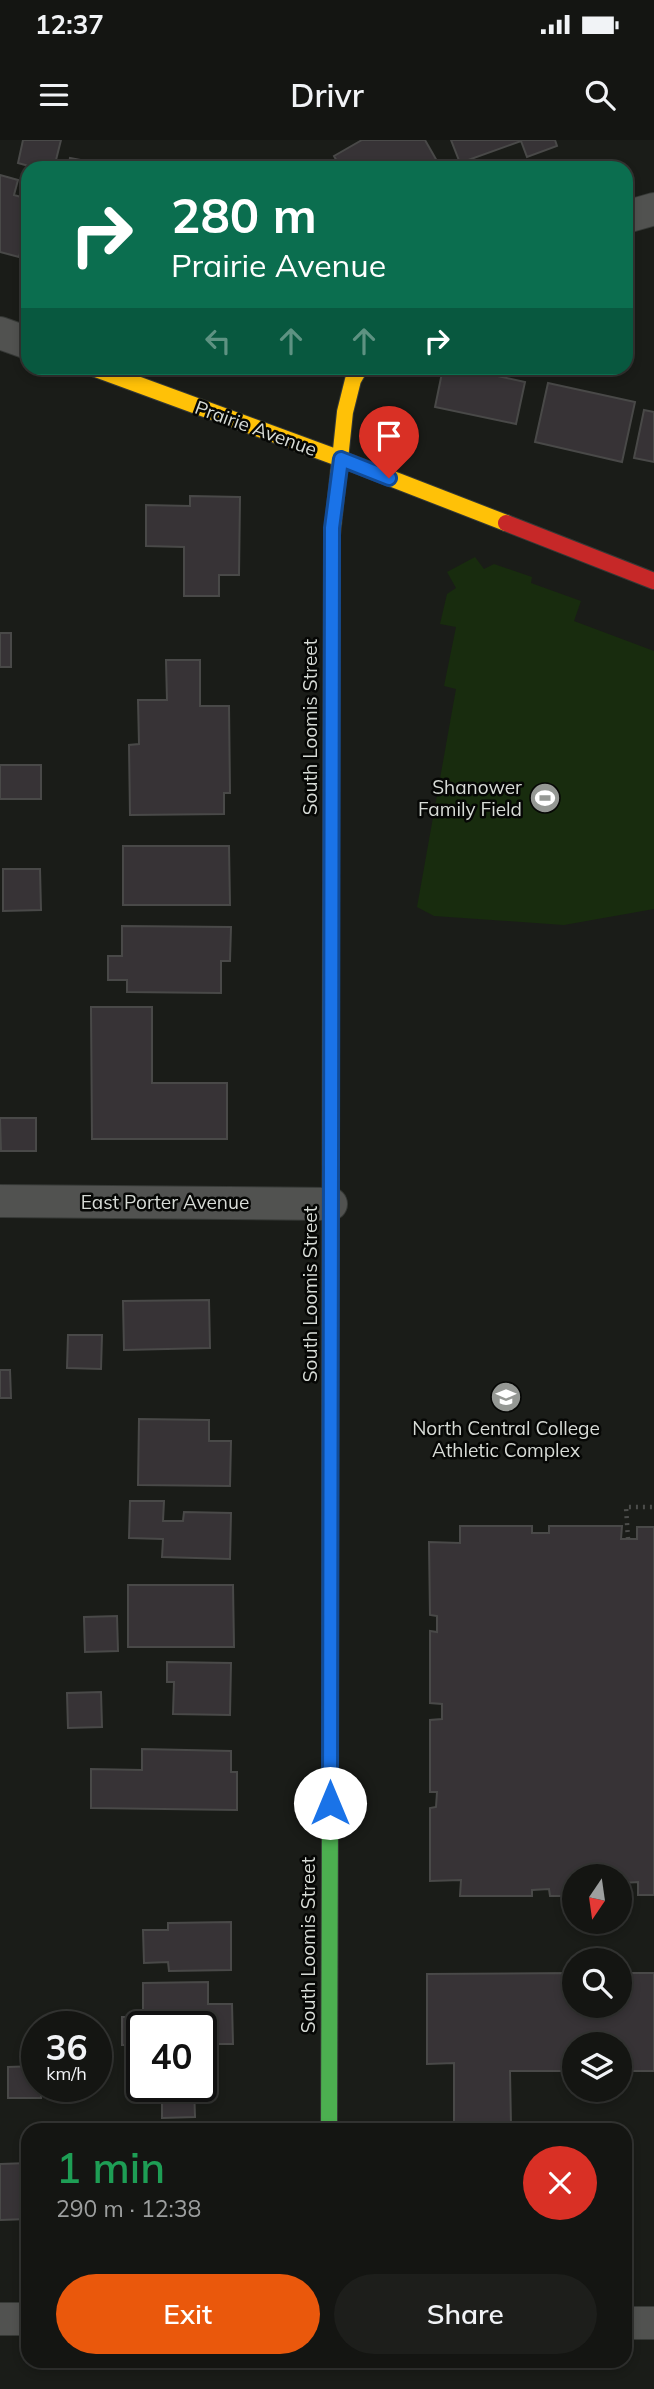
<!DOCTYPE html>
<html lang="en">
<head>
<meta charset="utf-8">
<style>
	body { margin:0; font-family:Mulish,sans-serif; background:#1d1e1b; color:#f1f3f6; height:100vh; display:flex; flex-direction:column; font-size:26px; white-space:nowrap }
	* { box-sizing:border-box; margin:0 }
	p { font-size:23px; color:#9d9f9f }
	.icon { flex:none; width:38px; height:38px; fill:none; stroke:currentColor; stroke-width:2; stroke-linecap:round; stroke-linejoin:round }
	.map { position:relative; flex:1; overflow:hidden }
	.sheet { position:absolute; left:21px; top:1983px; width:611px; height:245px; display:flex; flex-direction:column; background:#141512; border-radius:21px; box-shadow:0 4px 10px #0003,0 0 0 2px #333432 }
	.sheet>* { flex:none }
	.banner { position:absolute; left:21px; top:21px; width:612px; height:214px; border-radius:21px; box-shadow:0 4px 10px #0003,0 0 0 2px #333432; background:#0b6e4f; color:#fff; overflow:hidden }
	.needle { width:46px; rotate:193deg }
	.fabs { position:absolute; left:562px; top:1724px; display:grid; gap:14px }
	.fabs a { display:grid; place-items:center; width:70px; height:70px; border-radius:50%; background:#141512; box-shadow:0 4px 10px #0003,0 0 0 2px #333432; font-size:35px }
	.speed { position:absolute; left:21px; top:1871px; display:flex; gap:14px; font-size:35px; font-weight:700; text-align:center }
	.speed>* { display:grid; place-content:center; width:91px; height:91px; border-radius:50%; background:#141512; box-shadow:0 4px 10px #0003,0 0 0 2px #333432; line-height:1 }
	.speed small { font-size:18px; font-weight:400 }
	.speed .limit { border:4px solid #111; border-radius:10px; background:#fff; color:#111 }
	.pin { position:absolute; display:grid; place-items:center; width:60px; height:60px; color:#fff; margin:-72px -30px; border-radius:50% 50% 50% 0; rotate:-45deg; box-shadow:0 0 7px #0007 }
	.pin .icon { rotate:45deg }
	.me { position:absolute; width:77px; margin:-38px; rotate:0deg; stroke-linejoin:round; filter:drop-shadow(0 0 5px #0008) }
	.turn { display:flex; align-items:center; gap:24px; height:147px; padding:0 35px; font-size:32px }
	.turn .icon { width:91px; height:91px; stroke-width:2.5 }
	.turn b { display:block; font-size:49px; line-height:60px }
	.lanes { display:flex; align-items:center; height:66px; padding:0 35px; background:#0003; justify-content:center; gap:35px; direction:ltr }
	.lanes .off { opacity:.35 }
	.round { display:grid; place-items:center; flex:none; width:74px; height:74px; border-radius:37px; background:#1d1e1b }
	.headline { display:flex; align-items:center; justify-content:space-between; height:119px; padding:0 35px }
	h1 { font-size:42px; font-weight:600; line-height:52px; color:#1e9e55 }
	.cta { display:flex; gap:14px; margin-top:auto; padding:14px 35px }
	.cta a { flex:1; height:80px; border-radius:42px; background:#ea580c; color:#fff; font-size:28px; font-weight:600; line-height:80px; text-align:center }
	.cta a+a { background:#1d1e1b; color:#f1f3f6 }
	.status { display:flex; justify-content:space-between; align-items:center; height:49px; padding:0 35px; background:#141512; direction:ltr }
	.status svg { height:19px; fill:currentColor }
	header { display:flex; justify-content:space-between; align-items:center; height:91px; padding:0 35px; background:#141512; font-size:32px; font-weight:600 }
	.map>svg:first-child { display:block }
	.green { fill:#182c0e }
	.building { fill:#373336; stroke:#494948; stroke-width:2 }
	.lines { fill:none; stroke-linecap:round; stroke-linejoin:round }
	.street-casing { stroke:#363936; stroke-width:34 }
	.fast-casing { stroke:#363936; stroke-width:18 }
	.slow-casing { stroke:#363936; stroke-width:18 }
	.jam-casing { stroke:#363936; stroke-width:18 }
	.path { stroke:#4c4d4b; stroke-width:4.5; stroke-dasharray:2 5; stroke-linecap:butt }
	.street { stroke:#515250; stroke-width:32 }
	.fast { stroke:#4caf50; stroke-width:16 }
	.slow { stroke:#ffc107; stroke-width:16 }
	.jam { stroke:#c62828; stroke-width:16 }
	.route-casing { stroke:#114b97; stroke-width:18 }
	.route { stroke:#1a73e8; stroke-width:12 }
	.labels { text-anchor:middle; dominant-baseline:central; stroke-width:5; stroke-linejoin:round; paint-order:stroke }
	.street-label { font-size:19px; fill:#d7dbd6; stroke:#060705 }
	.poi-label { font-size:19px; fill:#d7dbd6; stroke:#060705; text-anchor:end }
</style>
</head>
<body>
<div class="status"><b>12:37</b><svg viewBox="0 0 49 12"><path d="M0 12V9h3v3zM5 12V6h3v6zM10 12V3h3v9zM15 12V0h3v12zM26 1h20v11H26zM47 4h2v5h-2z"/></svg></div>
<header><svg class="icon" aria-label="menu" viewBox="0 0 24 24"><path d="M4 6h16M4 12h16M4 18h16"/></svg>Drivr<svg class="icon" aria-label="search" viewBox="0 0 24 24"><circle cx="10" cy="10" r="6"/><path d="M15 15l6 6"/></svg></header>
<div class="map">
<svg width="654" height="2249" viewBox="0 0 654 2249">
	<rect width="100%" height="100%" fill="#1a1c18"/>
	<!-- green -->
	<path class="green" d="M475,417L484,429L494,424L532,437L531,443L581,461L574,481L654,511V769L564,785L434,776L417,767L456,549L444,546L456,487L440,484L447,454L456,448L447,432Z"/>
	<!-- building -->
	<path class="building" d="M23,0H61L54,28H36L18,23Z
		M362,0H425L441,28H341L334,16Z
		M451,0H555L557,6L527,17L521,1L460,23Z
		M70,18L123,28H68Z
		M0,35L18,40L14,55L28,59V82L19,117L0,112Z
		M443,228H495L493,235L525,242L516,284L435,267Z
		M548,243L635,262L622,322L535,302Z
		M644,270L654,272V322L634,318Z
		M190,356L240,357L239,435H219V456H184V407L146,406V365L190,366Z
		M0,493H11V527H0Z
		M166,520H200V566H229L230,653H224V674L130,675L129,605L139,604L138,560H167Z
		M0,625H41V659H0Z
		M123,706H229L230,765H123Z
		M3,729H40L41,770L3,771Z
		M122,786L231,787L230,821H221V853L127,852V840H108V816H122Z
		M91,867H152V943H227V999H92Z
		M0,978H36V1011H1Z
		M209,1160L210,1208L124,1210L123,1161Z
		M68,1195H102L101,1229L67,1228Z
		M0,1230H10L11,1258H0Z
		M139,1279L209,1280V1301H231L230,1346L138,1345Z
		M130,1361H164L163,1381H183L184,1372L231,1373L230,1419L162,1417L163,1399L129,1398Z
		M460,1386H532V1393H549V1386H622L621,1399H637V1387H654V1755H638V1742L622,1743L620,1756V1736H574V1756H550L549,1749L532,1750V1756H460L461,1740L430,1741V1668L436,1667L437,1652H430V1580L442,1579V1564L430,1563V1491L437,1492V1476L430,1475L429,1402L460,1403Z
		M128,1445H233L234,1507H128Z
		M117,1476L118,1511L85,1512L84,1477Z
		M167,1522L231,1523L230,1575L173,1574L174,1542H167Z
		M101,1552L102,1587L68,1588L67,1553Z
		M142,1609L231,1611V1632H237V1670L91,1668V1629L142,1630Z
		M231,1782V1830L169,1831L168,1822L144,1823L143,1790H168V1783Z
		M574,1833V1866H620V1833H654V1931H620V1904H574V1931H510L511,1986H454V1923L427,1924V1834Z
		M208,1842V1864H232L233,1904H201V1886H142V1905H122V1877H143V1843Z
		M37,1926V1946H41V1958H8V1927Z
		M162,1946H194L195,1977L162,1978Z
		M48,1983L118,1984V1990H48Z
		M272,1986V1990H213V1988Z
		M28,2023V2079L0,2080V2024Z"/>
	<g class="lines">
		<!-- street casing -->
		<g class="street-casing">
			<path id="street" d="M626,77L654,69
				M0,193L28,203
				M0,1061L331,1064
				M0,2179H28
				M625,2183H654"/>
		</g>
		<!-- fast casing -->
		<g class="fast-casing">
			<path id="fast" d="M329,1990L330,1671"/>
		</g>
		<!-- slow casing -->
		<g class="slow-casing">
			<path id="slow" d="M93,228L341,319L506,383
				M332,395L345,272L353,240L360,228
				M330,1271L331,740"/>
		</g>
		<!-- jam casing -->
		<g class="jam-casing">
			<path id="jam" d="M506,383L654,441
				M331,740L332,395
				M330,1671V1271"/>
		</g>
		<!-- path -->
		<path class="path" d="M628,1399L626,1367H654"/>
		<!-- street -->
		<use href="#street" class="street"/>
		<!-- fast -->
		<use href="#fast" class="fast"/>
		<!-- slow -->
		<use href="#slow" class="slow"/>
		<!-- jam -->
		<use href="#jam" class="jam"/>
	</g>
	<g class="lines">
		<!-- route casing -->
		<g class="route-casing">
			<path id="route" d="M330,1663L332,388L341,319L389,338"/>
		</g>
		<!-- route -->
		<use href="#route" class="route"/>
	</g>
	<!-- icons -->
	<defs>
		<g id="stadium-disc" transform="scale(1.575)"><circle r="9.5" fill="#959894" stroke="#060705"/><path d="M0-5a6.5 5 0 1 0 0 10a6.5 5 0 1 0 0-10ZM-3.5-1.8h7v3.6h-7Z" fill="#fff"/></g>
		<g id="university-disc" transform="scale(1.575)"><circle r="9.5" fill="#959894" stroke="#060705"/><path d="M0-5L7-2L0 1L-7-2ZM-4 1L0 2.5L4 1V4Q0 6-4 4Z" fill="#fff"/></g>
	</defs>
	<g fill-rule="evenodd">
		<use href="#stadium-disc" x="545" y="658"/>
		<use href="#university-disc" x="506" y="1257"/>
	</g>
	<g class="labels">
		<!-- street labels -->
		<g class="street-label">
			<text transform="translate(256 288) rotate(20)">Prairie Avenue</text>
			<text transform="translate(310 587) rotate(-90)">South Loomis Street</text>
			<text x="165" y="1062">East Porter Avenue</text>
			<text transform="translate(310 1154) rotate(-90)">South Loomis Street</text>
			<text transform="translate(308 1805) rotate(-90)">South Loomis Street</text>
		</g>
		<!-- poi labels -->
		<g class="poi-label">
			<text x="522" y="647">Shanower<tspan x="522" dy="22">Family Field</tspan></text>
			<text x="506" y="1288" text-anchor="middle">North Central College<tspan x="506" dy="22">Athletic Complex</tspan></text>
		</g>
	</g>
</svg>
<div class="fabs">
<a><svg class="needle" viewBox="-14 -14 28 28"><path d="M0-13l5 13h-10z" fill="#e53935"/><path d="M0 13l5-13h-10z" fill="#9d9f9f"/></svg></a>
<a><svg class="icon" aria-label="search" viewBox="0 0 24 24"><circle cx="10" cy="10" r="6"/><path d="M15 15l6 6"/></svg></a>
<a><svg class="icon" aria-label="layers" viewBox="0 0 24 24"><path d="M12 4l9 5-9 5-9-5zM3 14l9 5 9-5"/></svg></a>
</div>
<div class="speed"><div>36<small>km/h</small></div><div class="limit">40</div></div>
<div class="pin" style="left:389px;top:338px;background:#d93025"><svg class="icon" aria-label="arrive" viewBox="0 0 24 24"><path d="M6 21V4h12l-3 4 3 4H6"/></svg></div>
<svg class="me" style="left:330px;top:1663px" viewBox="-20 -20 40 40"><circle r="19" fill="#fff"/><path d="M0-13L10 11 0 6-10 11z" fill="#1a73e8"/></svg>
<div class="banner">
<div class="turn"><svg class="icon" aria-label="right" viewBox="0 0 24 24"><path d="M7 20v-9h11M14 6l5 5-5 5"/></svg><div><b>280 m</b>Prairie Avenue</div></div>
<div class="lanes"><svg class="icon off" aria-label="left" viewBox="0 0 24 24"><path d="M17 20v-9H6M10 6l-5 5 5 5"/></svg><svg class="icon off" aria-label="ahead" viewBox="0 0 24 24"><path d="M12 20V5M6 11l6-6 6 6"/></svg><svg class="icon off" aria-label="ahead" viewBox="0 0 24 24"><path d="M12 20V5M6 11l6-6 6 6"/></svg><svg class="icon" aria-label="right" viewBox="0 0 24 24"><path d="M7 20v-9h11M14 6l5 5-5 5"/></svg></div>
</div>
<section class="sheet">
<div class="headline"><div><h1>1 min</h1><p>290 m · 12:38</p></div><a class="round" style="background:#d93025;color:#fff"><svg class="icon" aria-label="close" viewBox="0 0 24 24"><path d="M6 6l12 12M18 6L6 18"/></svg></a></div>
<div class="cta"><a>Exit</a><a>Share</a></div>
</section>
</div>
</body>
</html>
